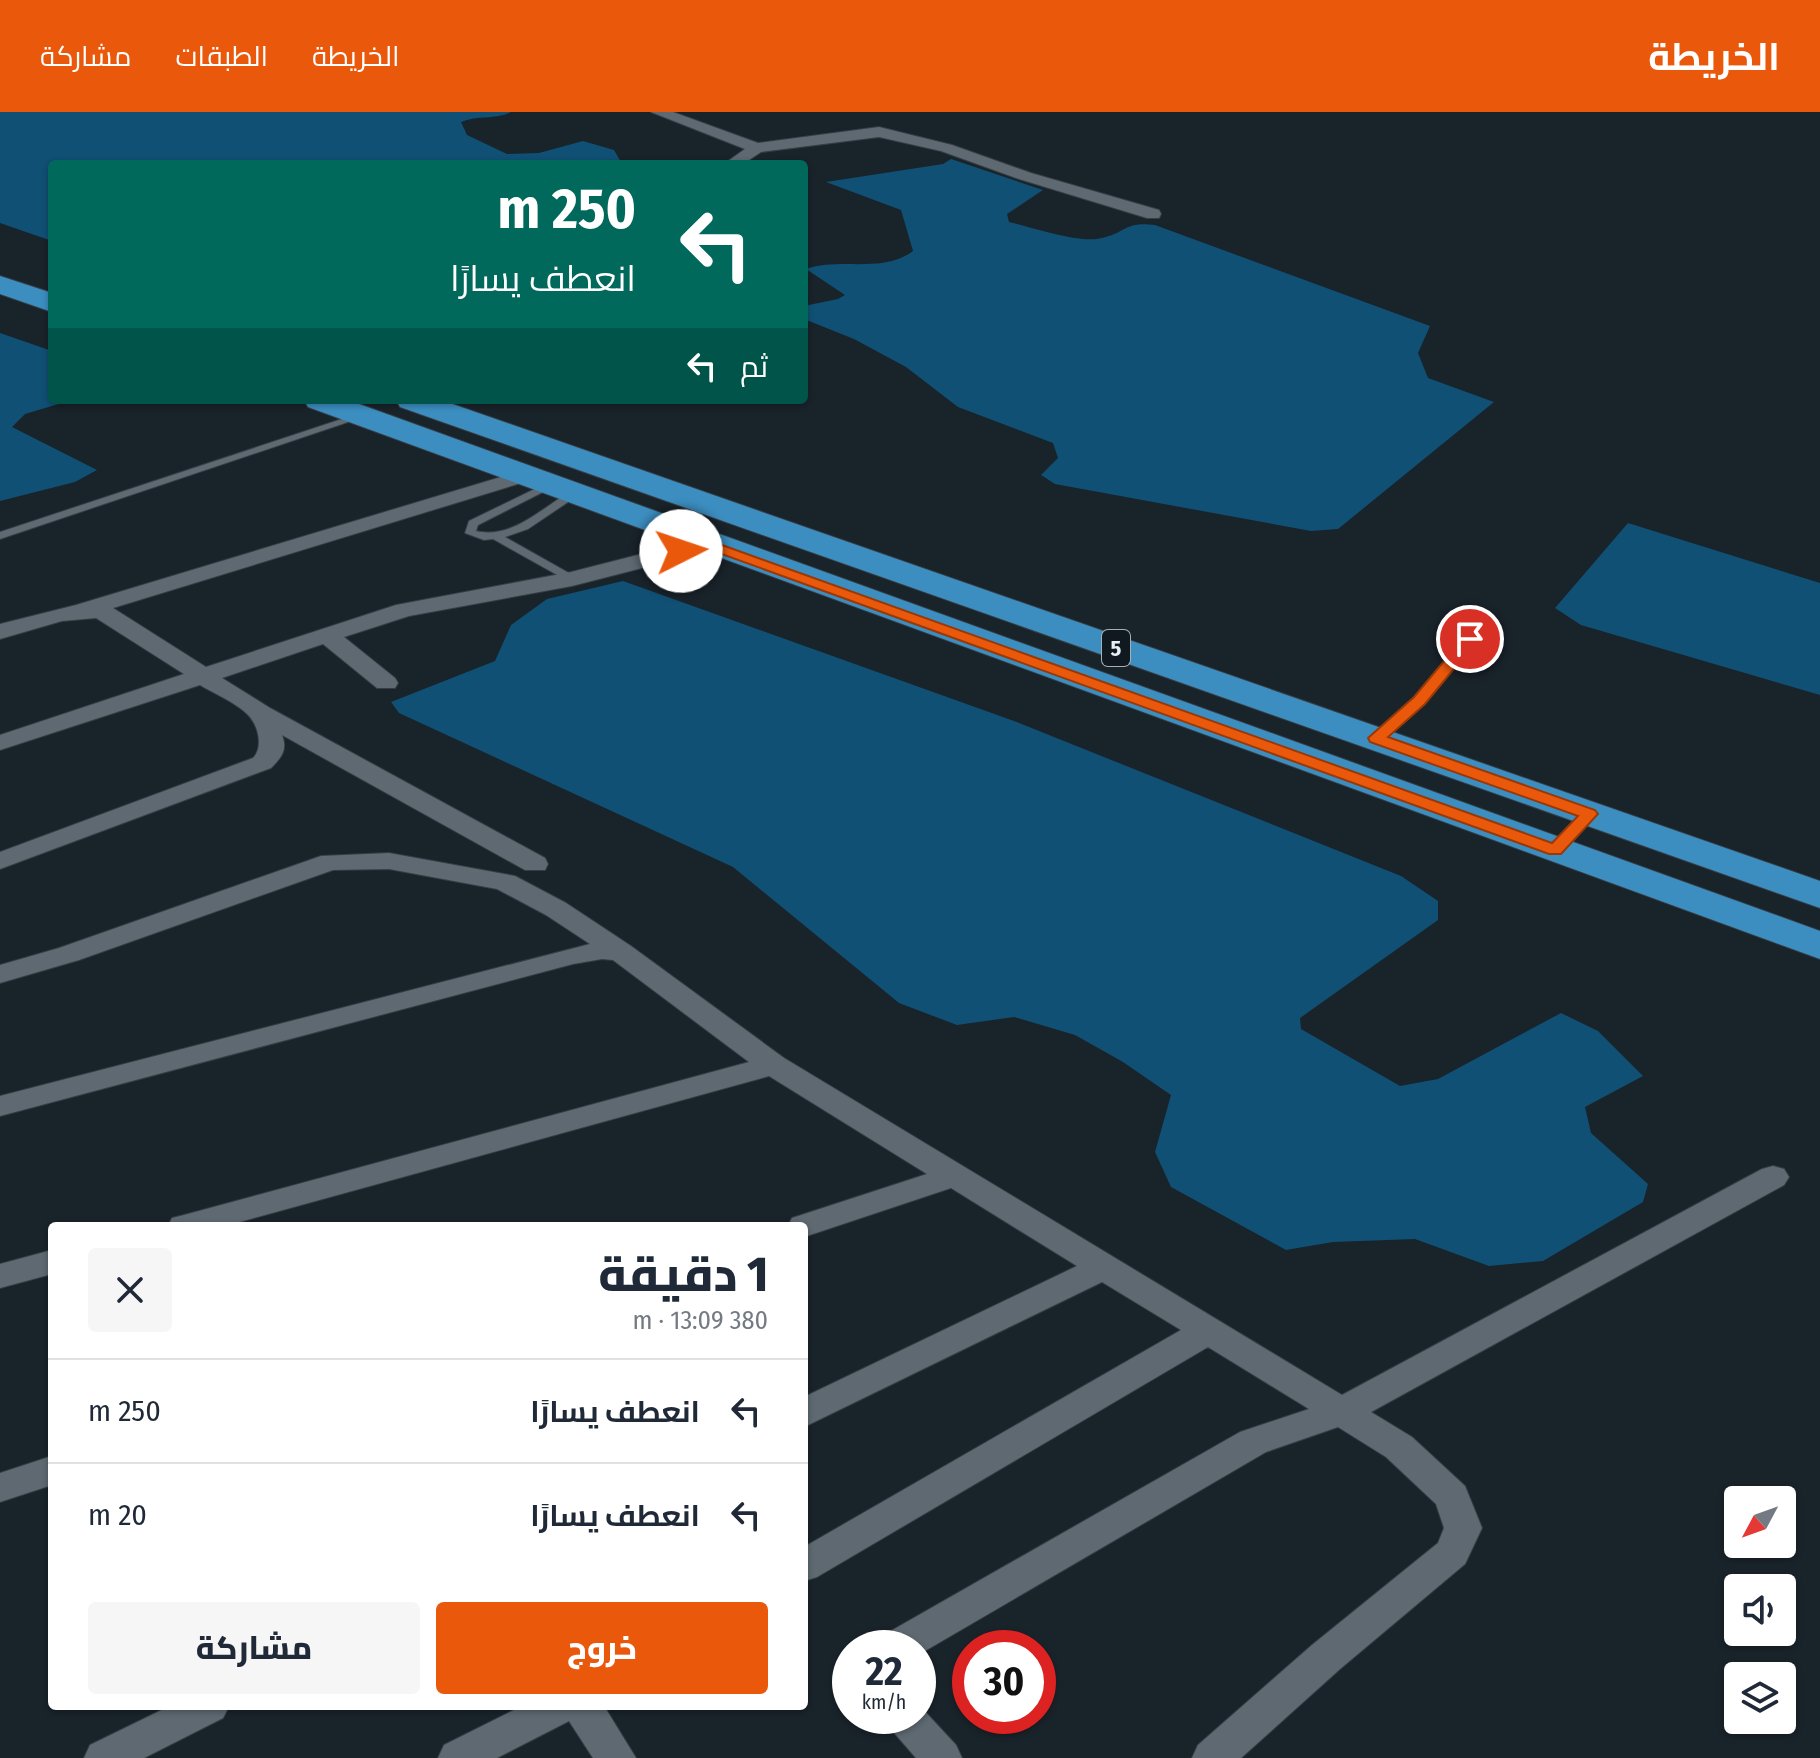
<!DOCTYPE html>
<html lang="ar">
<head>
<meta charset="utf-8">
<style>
	body { margin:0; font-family:"Fira Sans Condensed",Cairo,sans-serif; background:#f6f6f7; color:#1f2937; direction:rtl; height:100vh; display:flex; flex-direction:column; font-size:30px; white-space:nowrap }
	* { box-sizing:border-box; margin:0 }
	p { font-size:26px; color:#747a83 }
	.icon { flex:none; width:44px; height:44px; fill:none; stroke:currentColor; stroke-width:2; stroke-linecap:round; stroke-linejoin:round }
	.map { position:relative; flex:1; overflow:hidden; direction:ltr }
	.panel { position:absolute; left:48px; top:1110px; width:760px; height:488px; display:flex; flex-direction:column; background:#fff; border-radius:8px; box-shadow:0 2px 6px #0004; direction:rtl }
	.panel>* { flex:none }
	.guide { position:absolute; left:48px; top:48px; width:760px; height:244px; border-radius:8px; box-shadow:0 2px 6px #0004; direction:rtl; background:#00695c; color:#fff; overflow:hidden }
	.needle { width:52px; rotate:229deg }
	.buttons { position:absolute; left:1724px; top:1374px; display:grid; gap:16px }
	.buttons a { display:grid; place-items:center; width:72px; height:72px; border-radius:8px; background:#fff; box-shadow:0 2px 6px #0004; font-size:40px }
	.speed { position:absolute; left:832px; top:1518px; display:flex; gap:16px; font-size:40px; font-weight:700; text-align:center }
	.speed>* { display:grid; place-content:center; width:104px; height:104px; border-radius:50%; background:#fff; box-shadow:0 2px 6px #0004; line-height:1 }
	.speed small { font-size:20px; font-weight:400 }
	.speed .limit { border:12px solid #d22; background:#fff; color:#111 }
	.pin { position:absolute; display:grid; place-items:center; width:68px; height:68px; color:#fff; margin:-34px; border:4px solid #fff; border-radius:50%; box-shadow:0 2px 8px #0007 }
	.me { position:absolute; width:88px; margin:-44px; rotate:86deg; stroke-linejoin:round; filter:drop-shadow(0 0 6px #0008) }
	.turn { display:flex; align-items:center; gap:28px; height:168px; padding:0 40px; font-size:36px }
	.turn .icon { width:104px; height:104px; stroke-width:2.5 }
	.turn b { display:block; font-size:56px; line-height:68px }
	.then { display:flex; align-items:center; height:76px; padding:0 40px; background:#0003; gap:16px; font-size:30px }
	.round { display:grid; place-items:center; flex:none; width:84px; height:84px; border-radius:8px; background:#f6f6f7 }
	.summary { display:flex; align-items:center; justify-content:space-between; height:136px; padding:0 40px }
	h1 { font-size:48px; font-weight:800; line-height:60px }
	.primary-button { display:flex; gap:16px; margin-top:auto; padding:16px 40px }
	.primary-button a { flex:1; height:92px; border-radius:8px; background:#ea580c; color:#fff; font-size:32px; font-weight:800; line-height:92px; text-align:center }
	.primary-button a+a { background:#f6f6f7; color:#1f2937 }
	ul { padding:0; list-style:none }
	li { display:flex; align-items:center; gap:24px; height:104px; padding:0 40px; border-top:2px solid #e0e1e3 }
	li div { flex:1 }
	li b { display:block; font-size:30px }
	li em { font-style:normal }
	header { display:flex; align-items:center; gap:48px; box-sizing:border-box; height:112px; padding:0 40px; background:#ea580c; color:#fff }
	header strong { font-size:38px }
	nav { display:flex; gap:44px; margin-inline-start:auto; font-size:28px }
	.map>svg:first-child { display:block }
	.forest { fill:#105074 }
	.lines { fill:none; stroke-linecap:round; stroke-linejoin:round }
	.lane-casing { stroke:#363e44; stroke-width:2 }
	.street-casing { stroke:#363e44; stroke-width:2 }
	.highway-casing { stroke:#363e44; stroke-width:2 }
	.lane { fill:#5e6971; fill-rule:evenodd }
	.street { fill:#5e6971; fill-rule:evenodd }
	.highway { fill:#3c8ec1; fill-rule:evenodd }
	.route { fill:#ea580c; stroke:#983908; stroke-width:2 }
	.labels { text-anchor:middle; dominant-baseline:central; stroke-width:8; stroke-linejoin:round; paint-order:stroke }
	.shield { fill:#101920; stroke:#a8b0b5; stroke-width:2 }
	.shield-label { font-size:22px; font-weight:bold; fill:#e9f0f5 }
</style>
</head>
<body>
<header>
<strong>الخريطة</strong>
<nav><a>الخريطة</a><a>الطبقات</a><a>مشاركة</a></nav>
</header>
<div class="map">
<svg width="1820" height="1646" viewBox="0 0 1820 1646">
	<rect width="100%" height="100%" fill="#19232a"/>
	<!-- forest -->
	<path class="forest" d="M0,0H511C497,8 477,3 461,10L467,23L507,42L539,41L583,29L614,38L622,52H52V129L0,111Z
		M951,47L1043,78L1007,102L1009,110C1032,115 1080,132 1102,126C1127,120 1125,109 1155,113L1430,214L1418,241L1428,266L1494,290L1338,417L1311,419L1055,372L1041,363L1058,346L1053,331L958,295L906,255L854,227L804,207V194L838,187L845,183L806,157C840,145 883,162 913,139L901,98L826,70L943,52Z
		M0,221L52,239V288H72L25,302L12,315L97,358L75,370L0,389Z
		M1628,411L1820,471V583L1581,513L1555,496Z
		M623,469L1014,609L1401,764L1438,789V808L1300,906L1301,917L1400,974L1438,967L1561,901L1598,919L1643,964L1585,995L1591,1021L1648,1072L1643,1090L1543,1149L1489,1154L1415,1127L1333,1130L1286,1138L1171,1075L1155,1040L1171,983L1123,950L1075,923L1014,905L957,913L899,891L733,755L399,601L391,590L495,549L511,513L547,487Z"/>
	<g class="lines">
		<!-- lane casing -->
		<g class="lane-casing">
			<path id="lane" d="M357,302L366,304L0,427V420Z
				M549,370L554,373L553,375L478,413L476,419C505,426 531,406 554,390C562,385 567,379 577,380V384L528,417L505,425L576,465V469H568L493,427L484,428L465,421L469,409Z
				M1470,523L1476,527L1424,592L1380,629H1372L1370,626L1372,623L1416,586L1466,525Z"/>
		</g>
		<!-- street casing -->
		<g class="street-casing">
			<path id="street" d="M651,0H673L758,31L879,15L952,33L1031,61L1159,98L1161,102L1159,106H1147L1019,67L941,39L879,25L761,40L743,52H724L745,37Z
				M524,358L531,360L534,364L531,368L113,496L206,555L396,493L571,460L708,425L716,427L719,432L716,437L572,474L409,504L344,525L395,566L398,571L395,576H377L323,532L222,566L270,596L545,746L548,752L545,758H525L282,623C288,638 281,646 271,656L0,757V740L253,646C263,636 259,616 250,605C239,592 215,582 200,573L0,638V623L184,562L96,506L62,509L0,527V512L76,493Z
				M389,741L515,764L566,791L631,834L784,946L1342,1283L1762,1057L1773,1054L1784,1057L1789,1065L1784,1073L1371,1300L1412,1325L1465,1374L1482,1416L1465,1452L1340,1557L1241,1646H1192L1198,1633L1312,1533L1438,1431L1444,1416L1436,1392L1386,1345L1338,1315L1266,1340L918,1543V1536H876L882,1524L1240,1320L1309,1297L1208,1235L817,1465L804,1469V1435L1181,1218L1102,1170L804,1315V1285L1077,1154L951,1076L804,1125V1114H788L792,1106L927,1062L769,964L225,1114H168L172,1106L184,1103L749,950L613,848L602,847L573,852L0,1004V984L590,832L546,803L497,777L389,757L333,758L79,848L0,871V853L59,836L321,744Z
				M52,1138V1162L0,1176V1152Z
				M52,1344V1373L0,1390V1361Z
				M918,1592L956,1633L962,1646H916L890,1616L884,1604H918Z
				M170,1594H229L223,1606L144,1646H84L90,1633Z
				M522,1594H604L636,1646H593L569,1609L497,1646H438L444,1633Z"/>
		</g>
		<!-- highway casing -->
		<g class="highway-casing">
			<path id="highway" d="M0,164L52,181V200L0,182Z
				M304,288H348L1820,819V847L308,295Z
				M396,288H441L1820,769V796L400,295Z"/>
		</g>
		<!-- lane -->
		<use href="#lane" class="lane"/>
		<!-- street -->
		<use href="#street" class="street"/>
		<!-- highway -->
		<use href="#highway" class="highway"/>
	</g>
	<!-- route -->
	<path class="route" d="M708,428L1552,731L1578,704L1370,630L1368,626L1414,585L1465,524H1476V530L1425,592L1388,625L1595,698L1598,702L1561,742H1549L708,437L681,443L674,439Z"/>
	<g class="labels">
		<!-- shield labels -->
		<rect class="shield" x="1102" y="518" width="28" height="36" rx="6"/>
		<g class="shield-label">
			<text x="1116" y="536">5</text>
		</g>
	</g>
</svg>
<div class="buttons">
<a><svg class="needle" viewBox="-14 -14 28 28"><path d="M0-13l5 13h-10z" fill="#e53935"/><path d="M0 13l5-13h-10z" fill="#747a83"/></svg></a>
<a><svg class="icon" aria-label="sound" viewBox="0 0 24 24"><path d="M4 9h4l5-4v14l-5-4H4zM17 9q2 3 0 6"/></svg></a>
<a><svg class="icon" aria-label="layers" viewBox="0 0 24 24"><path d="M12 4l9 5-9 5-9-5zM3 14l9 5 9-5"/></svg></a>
</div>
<div class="speed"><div>22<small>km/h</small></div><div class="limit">30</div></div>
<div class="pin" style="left:1470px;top:527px;background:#d93025"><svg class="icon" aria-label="arrive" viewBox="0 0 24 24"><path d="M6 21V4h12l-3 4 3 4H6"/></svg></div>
<svg class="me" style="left:681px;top:439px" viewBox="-20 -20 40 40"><circle r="19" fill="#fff"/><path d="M0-13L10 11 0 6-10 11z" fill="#ea580c"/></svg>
<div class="guide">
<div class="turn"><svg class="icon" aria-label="left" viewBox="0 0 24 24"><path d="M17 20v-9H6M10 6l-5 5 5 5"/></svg><div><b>250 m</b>انعطف يسارًا</div></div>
<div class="then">ثم<svg class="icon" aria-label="left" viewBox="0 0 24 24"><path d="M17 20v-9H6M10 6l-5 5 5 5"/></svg></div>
</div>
<section class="panel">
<div class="summary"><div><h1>1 دقيقة</h1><p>380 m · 13:09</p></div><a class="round"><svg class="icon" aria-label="close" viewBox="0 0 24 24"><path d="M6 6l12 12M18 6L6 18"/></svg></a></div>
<ul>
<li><svg class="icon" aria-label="left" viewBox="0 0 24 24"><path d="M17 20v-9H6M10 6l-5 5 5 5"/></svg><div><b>انعطف يسارًا</b></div><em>250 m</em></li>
<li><svg class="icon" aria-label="left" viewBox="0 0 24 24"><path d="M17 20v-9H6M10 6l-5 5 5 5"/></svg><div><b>انعطف يسارًا</b></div><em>20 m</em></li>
</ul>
<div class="primary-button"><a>خروج</a><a>مشاركة</a></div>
</section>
</div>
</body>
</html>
